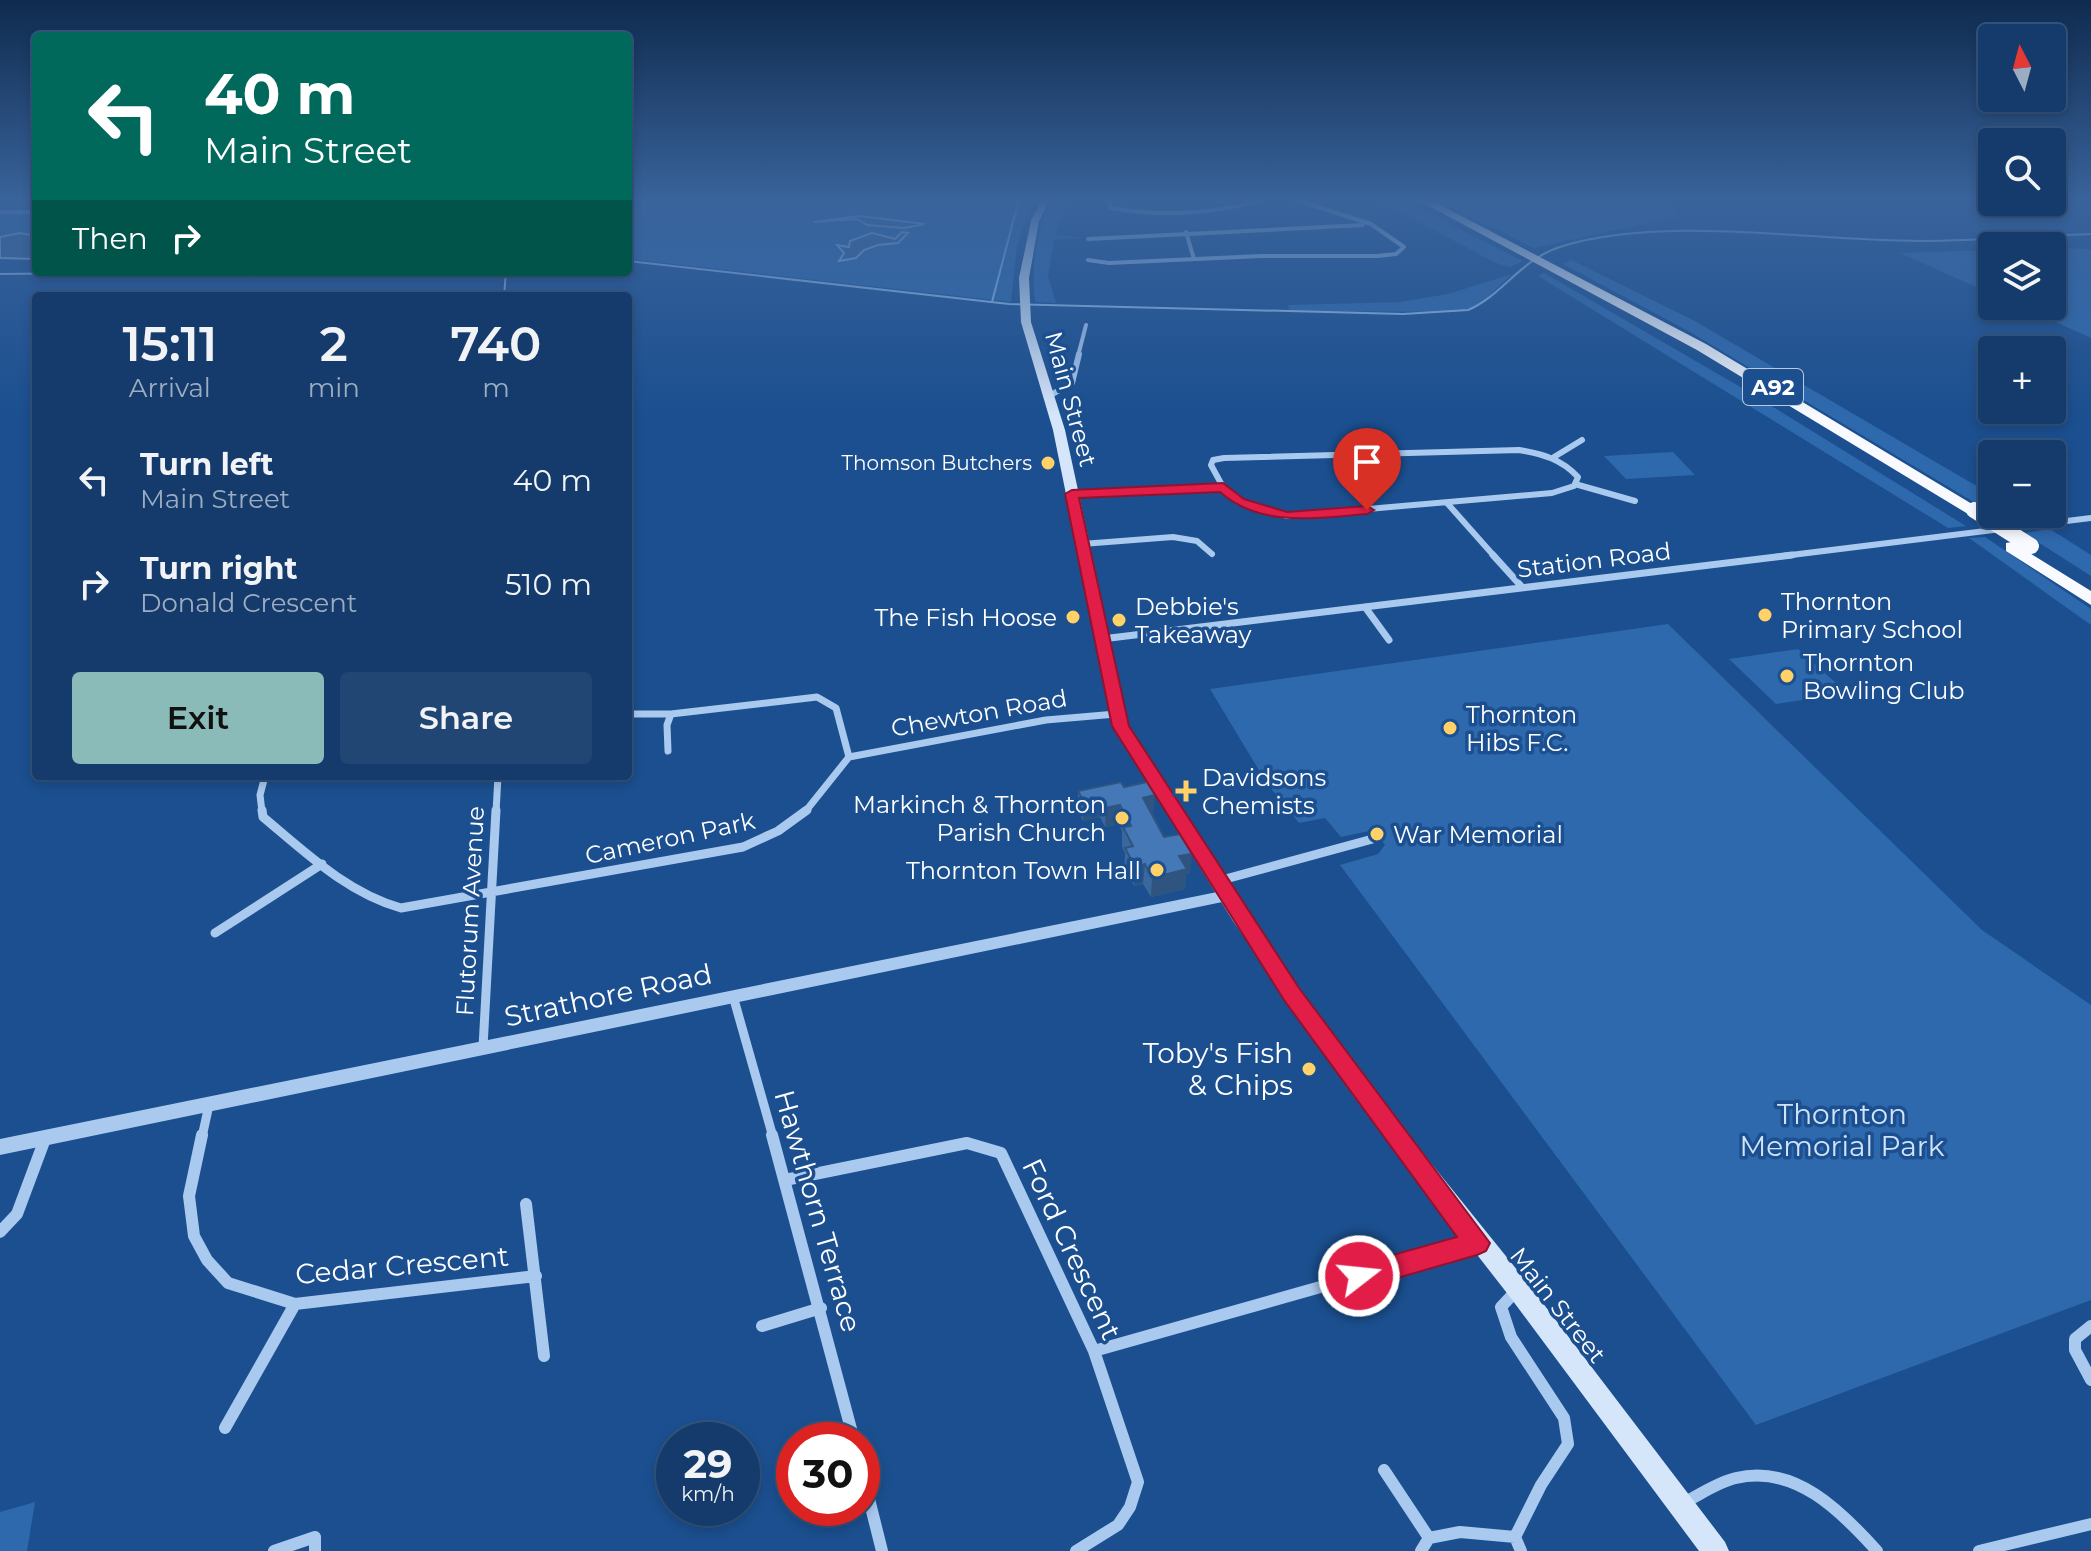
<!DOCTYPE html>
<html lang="en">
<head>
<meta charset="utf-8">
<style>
	body { margin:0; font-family:Montserrat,sans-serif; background:#214673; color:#f1f3f6; height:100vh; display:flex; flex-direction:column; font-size:30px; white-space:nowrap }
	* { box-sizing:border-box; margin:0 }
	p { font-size:26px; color:#9dadc1 }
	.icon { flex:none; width:44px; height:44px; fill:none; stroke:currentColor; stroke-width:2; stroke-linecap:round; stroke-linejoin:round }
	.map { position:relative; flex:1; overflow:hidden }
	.panel { position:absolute; left:32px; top:292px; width:600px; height:488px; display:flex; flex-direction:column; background:#143b6b; border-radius:8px; box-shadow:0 4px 12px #0003,0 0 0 2px #33557e }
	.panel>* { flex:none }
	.guide { position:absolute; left:32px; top:32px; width:600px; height:244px; border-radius:8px; box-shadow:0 4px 12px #0003,0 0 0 2px #33557e; background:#00695c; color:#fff; overflow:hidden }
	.needle { width:52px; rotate:354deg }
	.tools { position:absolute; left:1978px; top:24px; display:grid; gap:16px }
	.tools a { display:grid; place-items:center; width:88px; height:88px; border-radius:8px; background:#143b6b; box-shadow:0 4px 12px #0003,0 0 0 2px #33557e; font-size:40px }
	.speed { position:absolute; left:656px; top:1422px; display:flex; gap:16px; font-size:40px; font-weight:700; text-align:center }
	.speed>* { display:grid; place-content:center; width:104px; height:104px; border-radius:50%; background:#143b6b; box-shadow:0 4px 12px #0003,0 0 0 2px #33557e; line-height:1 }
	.speed small { font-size:20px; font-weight:400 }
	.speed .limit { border:12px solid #d22; background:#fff; color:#111 }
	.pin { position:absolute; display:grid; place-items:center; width:68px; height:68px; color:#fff; margin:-82px -34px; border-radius:50% 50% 50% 0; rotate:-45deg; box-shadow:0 0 8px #0007 }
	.pin .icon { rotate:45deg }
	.me { position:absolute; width:88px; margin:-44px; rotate:74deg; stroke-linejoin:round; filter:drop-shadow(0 0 6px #0008) }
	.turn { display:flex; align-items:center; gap:28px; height:168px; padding:0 40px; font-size:36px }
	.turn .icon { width:104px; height:104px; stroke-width:2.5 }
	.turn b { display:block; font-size:56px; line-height:68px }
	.then { display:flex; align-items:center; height:76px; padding:0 40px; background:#0003; gap:16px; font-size:30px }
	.eta { display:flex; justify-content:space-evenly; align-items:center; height:136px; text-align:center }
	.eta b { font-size:48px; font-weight:600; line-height:56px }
	.primary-button { display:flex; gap:16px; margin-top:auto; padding:16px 40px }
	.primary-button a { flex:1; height:92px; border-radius:8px; background:#8bbbb9; color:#111; font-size:32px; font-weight:600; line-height:92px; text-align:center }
	.primary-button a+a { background:#214673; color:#f1f3f6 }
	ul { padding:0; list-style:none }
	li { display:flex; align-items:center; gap:24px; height:104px; padding:0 40px }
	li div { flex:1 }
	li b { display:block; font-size:30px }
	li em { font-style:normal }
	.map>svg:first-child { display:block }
	.green { fill:#2e69ad }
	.water { fill:#3c6290; stroke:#9cc4f0; stroke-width:2 }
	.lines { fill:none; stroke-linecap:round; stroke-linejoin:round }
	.stream { stroke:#9cc4f0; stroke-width:2 }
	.minor-far4 { stroke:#a9c9ee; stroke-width:4 }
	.minor-far3 { stroke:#a9c9ee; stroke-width:6 }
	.minor-far2 { stroke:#a9c9ee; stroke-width:7 }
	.minor-far1 { stroke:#a9c9ee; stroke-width:9 }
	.minor { stroke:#a9c9ee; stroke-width:12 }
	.tertiary { fill:#a9c9ee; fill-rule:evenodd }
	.secondary { fill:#d6e6fa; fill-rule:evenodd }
	.trunk { fill:#f8faff; fill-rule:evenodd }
	.trunk-bridge { stroke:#f8faff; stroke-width:16 }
	.wall { fill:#3a679d }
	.shaded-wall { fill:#305480 }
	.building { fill:#4478b7; stroke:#305480; stroke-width:2 }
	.route { fill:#e11d48; stroke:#92132f; stroke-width:2 }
	.poi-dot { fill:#ffd166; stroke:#1b4f8f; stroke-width:3 }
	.labels { text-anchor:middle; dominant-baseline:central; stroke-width:7; stroke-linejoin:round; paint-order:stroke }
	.far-poi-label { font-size:20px; fill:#fff; stroke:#1b4f8f; text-anchor:end }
	.shield { fill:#1b4f8f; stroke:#bbcadd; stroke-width:2 }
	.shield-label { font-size:22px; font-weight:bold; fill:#fff }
	.street-label { font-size:24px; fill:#fff; stroke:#1b4f8f }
	.poi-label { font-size:24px; fill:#fff; stroke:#1b4f8f; text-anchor:start }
	.near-street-label { font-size:28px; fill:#fff; stroke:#1b4f8f }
	.near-poi-label { font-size:28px; fill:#fff; stroke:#1b4f8f; text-anchor:end }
	.near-park-label { font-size:28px; fill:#cfe3fa; stroke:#1b4f8f }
</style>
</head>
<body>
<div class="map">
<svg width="2091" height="1551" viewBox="0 0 2091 1551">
	<rect width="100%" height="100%" fill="#1b4f8f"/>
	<!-- green -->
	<path class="green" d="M628,199H1033L1017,247L1011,302L628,259Z
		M1054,199H1067L1055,234L1083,238L1054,240L1048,276L1056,303L1035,302C1031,268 1035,228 1054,199Z
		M1375,199H1400L1523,261L1510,267L1496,263Z
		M1433,199H1508L1523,204L1557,199H1652L1674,210L1675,217L1534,248Z
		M36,213V244L30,235L21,233L0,237V214Z
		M2052,248L2091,249V338L2020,306H2052Z
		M1992,250V294L1900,253Z
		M1571,260L1693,320L1992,495V513L1690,332L1563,264Z
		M1544,273L1749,392L1966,526L1948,528L1538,276Z
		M1512,274L1478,306L1455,312L1289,311L1288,305L1400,302L1448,294Z
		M1673,452L1695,475L1626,479L1604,456Z
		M2050,529L2091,555V576L2024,533Z
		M1985,537L2091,609V625L1969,538Z
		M1668,624L1982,930L2091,1005V1300L1756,1425L1340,865L1378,854L1385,845L1374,830L1341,837L1325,818L1299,823L1266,782L1210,689Z
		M1798,649L1847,693L1776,704L1729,659Z
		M35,1502L27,1551H0V1512Z"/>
	<!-- water -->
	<path class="water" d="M859,216L925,224L904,228L867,225L857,219L814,222Z
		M902,232L908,233L898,243L878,245L864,250L856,258L839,261L844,253L837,245L849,247L850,241L872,233L895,239Z
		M20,233L30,235L36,244V259L0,258V237Z"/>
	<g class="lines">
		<!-- stream -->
		<path class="stream" d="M628,261L1009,304L1403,314L1468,310C1502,296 1521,258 1563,246C1667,215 1810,241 1921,241C1977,241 2034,236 2091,234
			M0,274L168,272
			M504,296L506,272
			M992,302L1019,199"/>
		<!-- minor-far4 -->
		<path class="minor-far4" d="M1109,199L1111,208C1156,216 1218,215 1261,199
			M0,212H36
			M1186,232L1194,259
			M1088,239L1363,225
			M1088,260L1109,263L1261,256H1377L1396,254L1404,247L1371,224L1293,199
			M1078,356L1086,325"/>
		<!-- minor-far3 -->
		<path class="minor-far3" d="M1049,396L1072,383L1079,354
			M1519,450C1543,454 1561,459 1578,477L1574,486L1552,493L1287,516L1239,502L1223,487L1211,465L1213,460L1224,458Z
			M1554,457L1582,440
			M1575,484L1635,501
			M1072,494L1223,487
			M1447,503L1495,557
			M1082,544L1173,537L1197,541L1212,554
			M1775,557L2091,518"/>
		<!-- minor-far2 -->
		<path class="minor-far2" d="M1493,555L1522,587
			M1365,607L1389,640
			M1102,639L1792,555
			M628,714H671L817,697L836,708L849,757L805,812
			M668,751L667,725L671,714
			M849,757L1046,720L1116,714
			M262,812L260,795L265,776
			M496,812L498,776"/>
		<!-- minor-far1 -->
		<path class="minor-far1" d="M262,810L263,817C305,852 347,893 401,908L743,847L778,831L807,810
			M1218,881L1380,837
			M215,933L322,864
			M733,996L773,1137
			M483,1047L496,810
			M202,1137L209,1105"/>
		<!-- minor -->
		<path class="minor" d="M202,1135L189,1196L194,1236L207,1260L228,1283L295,1304L536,1276
			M772,1135L854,1440
			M785,1180L967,1143L1001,1153L1094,1351L1138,1482L1130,1507L1118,1525L1076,1551
			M526,1204L544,1356
			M0,1232L17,1214L45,1139
			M1517,1290L1501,1307L1511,1337L1564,1418L1568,1444L1541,1485L1515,1537L1521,1551
			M762,1326L821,1308
			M2091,1326L2075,1339V1350L2091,1380
			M1094,1351L1476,1243
			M225,1428L295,1304
			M1384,1470L1429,1538
			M862,1471L882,1551
			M1685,1502C1701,1494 1718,1482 1736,1478C1795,1464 1841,1511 1877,1551
			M274,1551L315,1537V1551
			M1421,1551L1429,1538L1460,1532L1515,1537
			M1979,1551L2091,1524"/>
		<!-- tertiary -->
		<path class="tertiary" d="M1227,890L1232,892L1235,896L1232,900L0,1155V1139Z"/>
		<!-- secondary -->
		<path class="secondary" d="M1042,199H1050L1039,221L1029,278L1031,322L1065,430L1129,726L1245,911L1368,1085L1526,1281L1725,1542L1729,1551H1699L1510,1297L1354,1097L1233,921L1113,726L1053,430L1021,322L1019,278L1031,221Z"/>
		<!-- trunk -->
		<path class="trunk" d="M1416,199H1429L1706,344L1982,510L1980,514H1968L1697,350Z
			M2012,542L2091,591V605L2006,551V543Z"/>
		<!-- trunk-bridge -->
		<path class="trunk-bridge" d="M1974,510L2031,546"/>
	</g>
	<!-- wall -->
	<path class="wall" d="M1124,787L1153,814L1164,837L1190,873L1186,874L1185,889L1151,897L1143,884L1134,886L1124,867L1125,853L1122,847V831L1119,824L1105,827L1100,817L1083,821L1078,811V791Z"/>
	<!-- shaded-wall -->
	<path class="shaded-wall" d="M1155,795L1153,814L1142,817L1143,798Z
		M1101,798L1100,817L1083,821L1084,802Z
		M1120,805L1119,824L1105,827L1106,808Z
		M1192,854L1190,873L1186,874L1185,889L1151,897L1152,878L1179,856Z
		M1145,864L1143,884L1134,886L1135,867Z"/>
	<!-- building -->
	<path class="building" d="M1121,782L1124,787L1147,782L1155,795L1143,798L1164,837L1180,834L1192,854L1179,856L1187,869L1152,878L1145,864L1135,867L1125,848L1133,846L1123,827L1131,826L1120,805L1106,808L1101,798L1084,802L1078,791Z"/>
	<!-- sky -->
	<linearGradient id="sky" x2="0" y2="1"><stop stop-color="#0f2b4f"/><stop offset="0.48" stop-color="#39639b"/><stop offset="1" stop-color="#39639b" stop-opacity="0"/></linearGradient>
	<rect width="2091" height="416" fill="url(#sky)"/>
	<!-- route -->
	<path class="route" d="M1223,483L1244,499L1287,512L1367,506L1374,510L1367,514C1316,518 1261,528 1220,492L1079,498L1129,726L1299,988L1490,1243L1486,1251L1477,1255L1359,1289L1350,1285L1346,1276L1350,1267L1457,1237L1284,1000L1112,726L1065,494L1072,490Z"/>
	<!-- markers -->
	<g class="poi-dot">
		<circle cx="1048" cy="463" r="8"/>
		<circle cx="1765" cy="615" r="8"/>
		<circle cx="1073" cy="617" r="8"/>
		<circle cx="1119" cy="620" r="8"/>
		<circle cx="1787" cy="676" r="8"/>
		<circle cx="1450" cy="728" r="8"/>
		<path d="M1182 779h8v8h8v8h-8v8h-8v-8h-8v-8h8z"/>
		<circle cx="1122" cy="818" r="8"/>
		<circle cx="1377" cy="834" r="8"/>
		<circle cx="1157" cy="870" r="8"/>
		<circle cx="1309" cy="1069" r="8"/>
	</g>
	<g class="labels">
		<!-- far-poi labels -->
		<g class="far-poi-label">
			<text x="1032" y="463">Thomson Butchers</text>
		</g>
		<!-- shield labels -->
		<rect class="shield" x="1743" y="369" width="60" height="36" rx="6"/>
		<g class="shield-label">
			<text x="1773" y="387">A92</text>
		</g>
		<!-- street labels -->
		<g class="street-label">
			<text transform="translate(1071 399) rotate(75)">Main Street</text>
			<text transform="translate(1594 560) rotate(-7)">Station Road</text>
			<text transform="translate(979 713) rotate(-10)">Chewton Road</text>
			<text transform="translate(670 838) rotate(-12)">Cameron Park</text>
			<text transform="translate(470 911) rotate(-87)">Flutorum Avenue</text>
			<text transform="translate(1558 1305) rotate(52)">Main Street</text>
		</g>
		<!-- poi labels -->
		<g class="poi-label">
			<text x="1781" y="601">Thornton<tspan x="1781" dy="28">Primary School</tspan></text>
			<text x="1135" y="606">Debbie's<tspan x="1135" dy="28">Takeaway</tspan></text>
			<text x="1057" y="617" text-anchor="end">The Fish Hoose</text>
			<text x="1803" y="662">Thornton<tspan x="1803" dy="28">Bowling Club</tspan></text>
			<text x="1466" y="714">Thornton<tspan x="1466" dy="28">Hibs F.C.</tspan></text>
			<text x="1202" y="777">Davidsons<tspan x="1202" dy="28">Chemists</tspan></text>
			<text x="1106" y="804" text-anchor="end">Markinch &amp; Thornton<tspan x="1106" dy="28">Parish Church</tspan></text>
			<text x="1393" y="834">War Memorial</text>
			<text x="1141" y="870" text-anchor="end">Thornton Town Hall</text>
		</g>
		<!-- near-street labels -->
		<g class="near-street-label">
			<text transform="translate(608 995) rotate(-12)">Strathore Road</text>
			<text transform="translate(818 1211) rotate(74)">Hawthorn Terrace</text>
			<text transform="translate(1072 1249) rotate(65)">Ford Crescent</text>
			<text transform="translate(402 1265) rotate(-5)">Cedar Crescent</text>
		</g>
		<!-- near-poi labels -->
		<g class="near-poi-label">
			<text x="1293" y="1053">Toby's Fish<tspan x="1293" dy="32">&amp; Chips</tspan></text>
		</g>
		<!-- near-park labels -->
		<g class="near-park-label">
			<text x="1842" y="1114">Thornton<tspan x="1842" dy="32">Memorial Park</tspan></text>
		</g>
	</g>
</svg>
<div class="tools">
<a><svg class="needle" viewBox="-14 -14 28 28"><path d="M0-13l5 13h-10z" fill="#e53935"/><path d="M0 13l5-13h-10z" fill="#9dadc1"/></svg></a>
<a><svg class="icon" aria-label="search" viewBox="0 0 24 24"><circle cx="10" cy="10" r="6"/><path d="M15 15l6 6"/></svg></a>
<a><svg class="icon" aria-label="layers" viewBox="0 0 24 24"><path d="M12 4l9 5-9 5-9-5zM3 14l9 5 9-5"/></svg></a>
<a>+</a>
<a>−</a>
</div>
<div class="speed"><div>29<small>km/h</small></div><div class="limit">30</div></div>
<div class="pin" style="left:1367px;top:510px;background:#d93025"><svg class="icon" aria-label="arrive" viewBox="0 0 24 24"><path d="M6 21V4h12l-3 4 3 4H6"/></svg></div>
<svg class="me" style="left:1359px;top:1276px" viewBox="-20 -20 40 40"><circle r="17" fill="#e11d48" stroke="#fff" stroke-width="3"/><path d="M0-11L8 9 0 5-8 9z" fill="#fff"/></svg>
<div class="guide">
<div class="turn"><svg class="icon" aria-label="left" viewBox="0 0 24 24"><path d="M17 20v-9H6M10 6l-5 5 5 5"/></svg><div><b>40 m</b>Main Street</div></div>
<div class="then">Then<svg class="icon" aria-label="right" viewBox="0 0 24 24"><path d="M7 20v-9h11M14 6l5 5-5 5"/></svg></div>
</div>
<section class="panel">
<div class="eta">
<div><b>15:11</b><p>Arrival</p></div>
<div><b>2</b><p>min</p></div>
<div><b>740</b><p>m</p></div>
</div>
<ul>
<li><svg class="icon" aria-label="left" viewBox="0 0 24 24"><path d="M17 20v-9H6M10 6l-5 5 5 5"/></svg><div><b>Turn left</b><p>Main Street</p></div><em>40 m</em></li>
<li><svg class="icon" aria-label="right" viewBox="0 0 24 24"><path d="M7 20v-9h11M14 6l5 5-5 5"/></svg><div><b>Turn right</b><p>Donald Crescent</p></div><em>510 m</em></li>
</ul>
<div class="primary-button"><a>Exit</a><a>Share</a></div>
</section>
</div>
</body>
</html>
